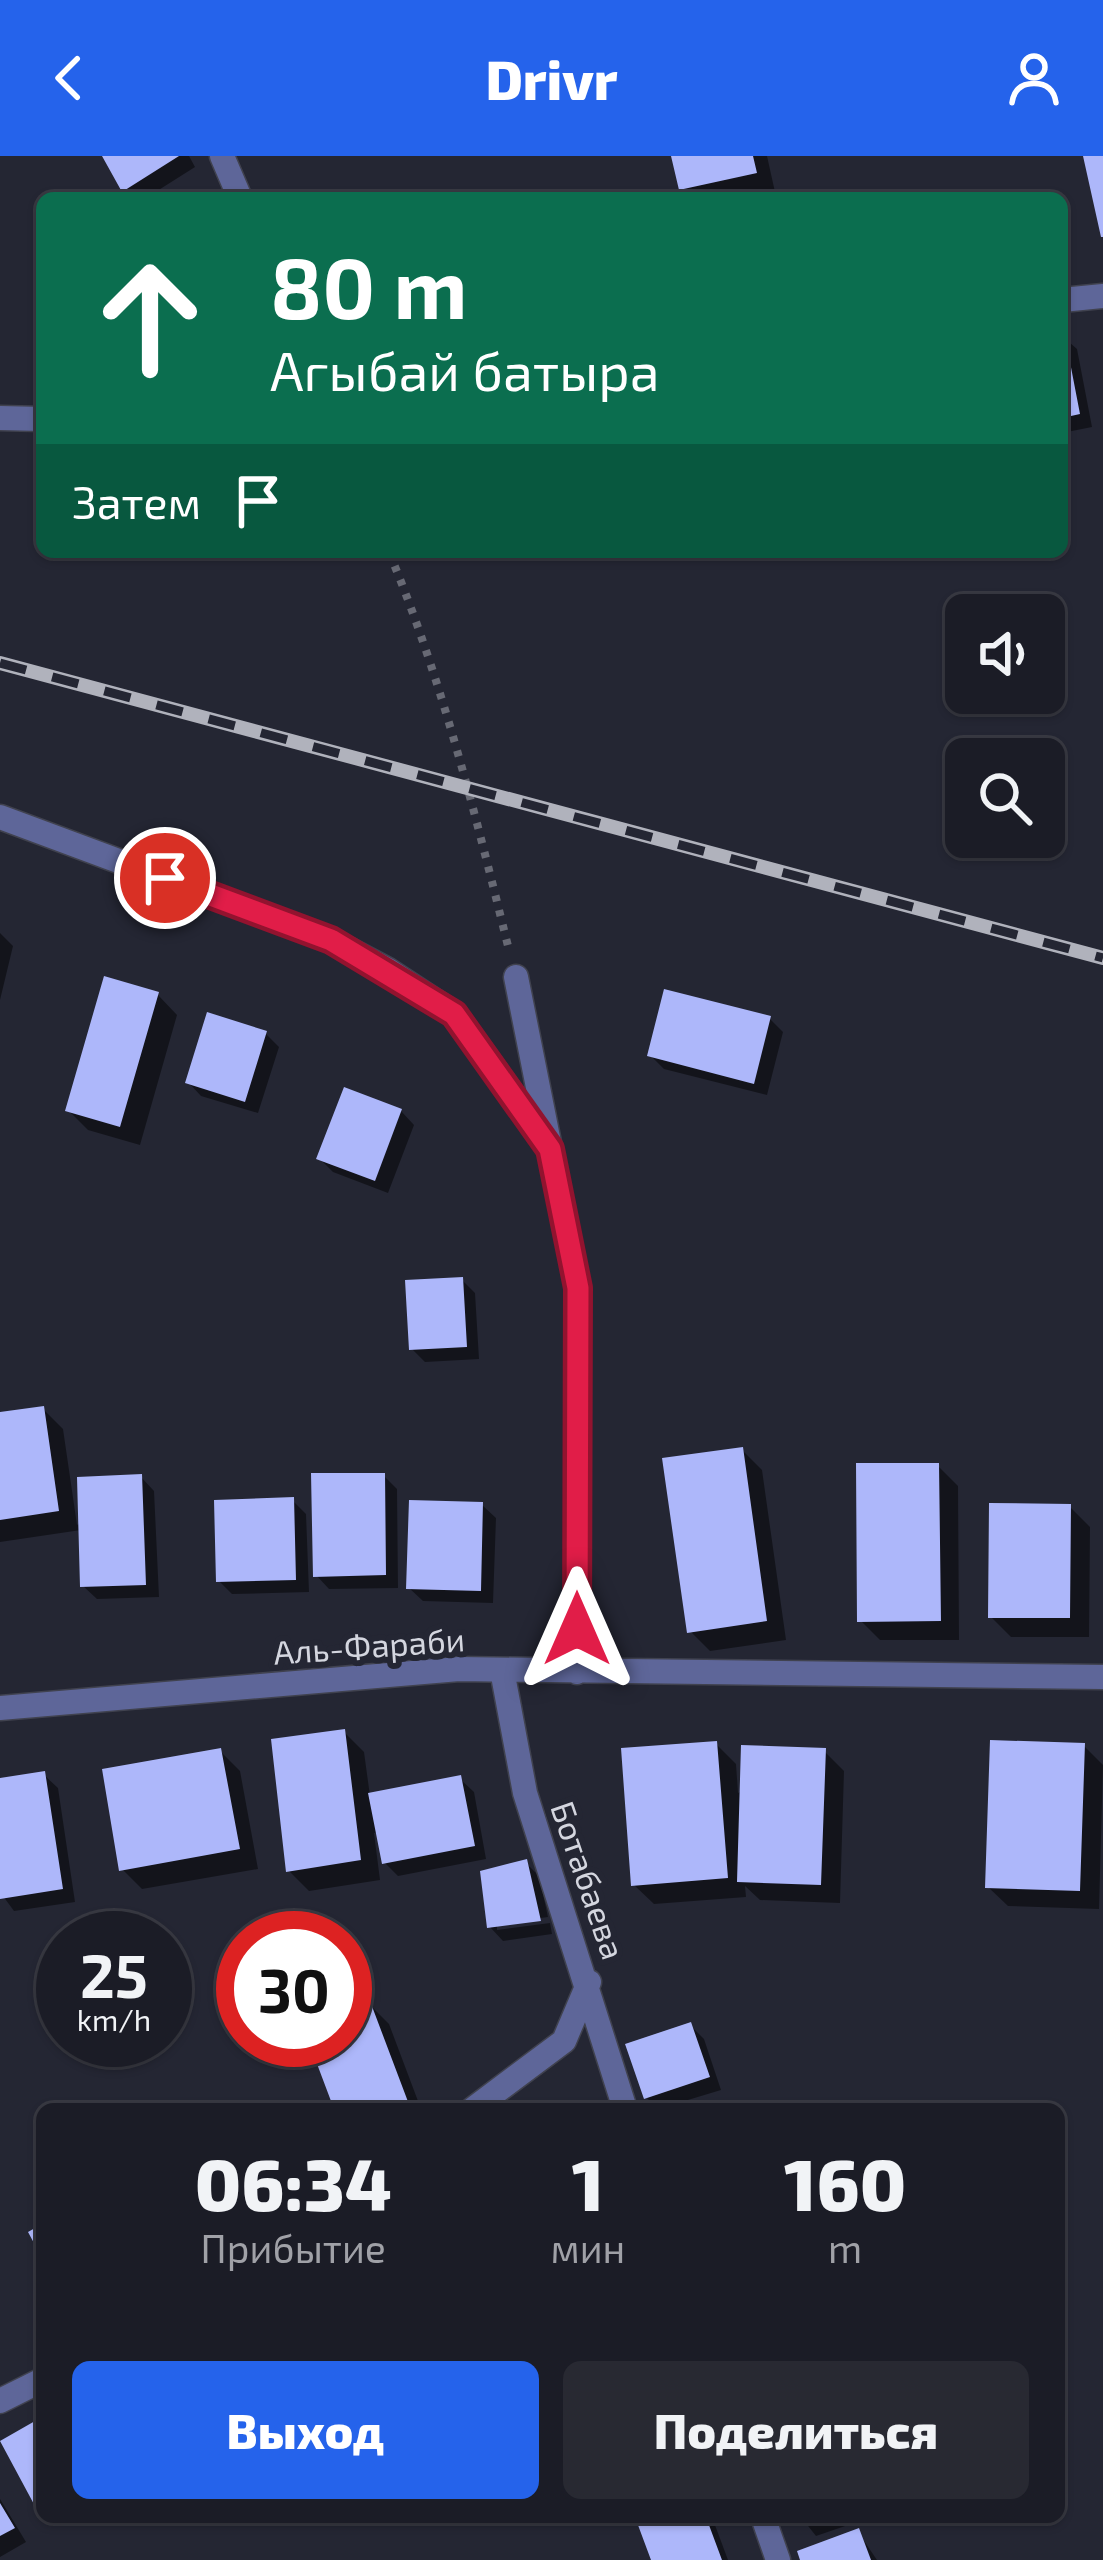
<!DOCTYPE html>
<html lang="ru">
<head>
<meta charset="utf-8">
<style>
	body { margin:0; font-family:"Exo 2",sans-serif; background:#282932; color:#f1f3f6; height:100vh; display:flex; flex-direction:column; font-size:45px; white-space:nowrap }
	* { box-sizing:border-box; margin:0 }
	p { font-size:39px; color:#a0a1a7 }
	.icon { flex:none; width:66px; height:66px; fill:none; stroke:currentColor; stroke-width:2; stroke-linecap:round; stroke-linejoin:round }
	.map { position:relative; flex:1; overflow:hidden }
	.panel { position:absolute; left:36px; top:1947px; width:1029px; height:420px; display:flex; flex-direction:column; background:#1b1c26; border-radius:18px; box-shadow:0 3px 9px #0004,0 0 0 3px #393a43 }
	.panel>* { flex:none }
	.banner { position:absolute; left:36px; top:36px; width:1032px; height:366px; border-radius:18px; box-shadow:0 3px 9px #0004,0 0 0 3px #393a43; background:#0b6e4f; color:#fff; overflow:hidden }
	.buttons { position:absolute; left:945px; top:438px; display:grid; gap:24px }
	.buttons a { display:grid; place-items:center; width:120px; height:120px; border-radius:18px; background:#1b1c26; box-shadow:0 3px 9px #0004,0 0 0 3px #393a43; font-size:60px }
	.speed { position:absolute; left:36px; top:1755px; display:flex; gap:24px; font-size:60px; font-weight:700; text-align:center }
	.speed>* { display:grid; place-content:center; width:156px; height:156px; border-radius:50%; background:#1b1c26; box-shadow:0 3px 9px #0004,0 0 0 3px #393a43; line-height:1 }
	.speed small { font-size:30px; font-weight:400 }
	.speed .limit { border:18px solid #d22; background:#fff; color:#111 }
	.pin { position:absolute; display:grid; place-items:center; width:102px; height:102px; color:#fff; margin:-51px; border:6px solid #fff; border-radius:50%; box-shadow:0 3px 12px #0007 }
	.me { position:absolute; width:132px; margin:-66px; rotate:0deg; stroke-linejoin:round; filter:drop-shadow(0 0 9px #0008) }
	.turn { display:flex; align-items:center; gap:42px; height:252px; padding:0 36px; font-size:54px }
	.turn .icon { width:156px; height:156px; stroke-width:2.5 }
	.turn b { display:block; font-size:84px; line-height:102px }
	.then { display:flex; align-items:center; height:114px; padding:0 36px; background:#0003; gap:24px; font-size:45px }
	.eta { display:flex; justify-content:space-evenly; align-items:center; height:204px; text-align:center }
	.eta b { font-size:72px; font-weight:800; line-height:84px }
	.cta { display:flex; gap:24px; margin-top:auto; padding:24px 36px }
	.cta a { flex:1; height:138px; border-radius:18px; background:#2563eb; color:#fff; font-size:48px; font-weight:800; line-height:138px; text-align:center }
	.cta a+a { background:#282932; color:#f1f3f6 }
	header { display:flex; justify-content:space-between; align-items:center; height:156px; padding:0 36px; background:#2563eb; color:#fff; font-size:54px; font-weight:800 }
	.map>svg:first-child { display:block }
	.shadow { fill:#0007 }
	.building { fill:#adb7fa }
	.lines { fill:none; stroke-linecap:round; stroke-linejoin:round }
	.minor-casing { stroke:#40424f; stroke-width:27 }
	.path { stroke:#676974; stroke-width:8; stroke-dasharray:6 9; stroke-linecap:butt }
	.minor { stroke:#5e6699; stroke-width:24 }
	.rail-casing { stroke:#b0b2bc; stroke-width:14 }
	.rail { stroke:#242633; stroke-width:9; stroke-dasharray:27; stroke-linecap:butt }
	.route-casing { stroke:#92132f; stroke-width:30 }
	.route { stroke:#e11d48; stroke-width:21 }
	.labels { text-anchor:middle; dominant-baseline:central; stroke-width:12; stroke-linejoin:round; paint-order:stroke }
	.street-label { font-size:33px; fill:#d4d6df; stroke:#242633 }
</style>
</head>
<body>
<header><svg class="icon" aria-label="back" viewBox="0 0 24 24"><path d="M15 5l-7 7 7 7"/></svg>Drivr<svg class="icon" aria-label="person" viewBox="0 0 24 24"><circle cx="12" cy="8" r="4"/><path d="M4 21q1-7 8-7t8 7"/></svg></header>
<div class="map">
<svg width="1103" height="2404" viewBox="0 0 1103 2404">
	<rect width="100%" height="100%" fill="#242633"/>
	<!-- shadow -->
	<path class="shadow" d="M106,0H189L195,11L146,42H132Z
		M674,0H767L775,36L691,42L681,32Z
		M1062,180L1077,193L1092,271L1062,277Z
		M0,777L13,790L0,844Z
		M158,839L177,859L140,989L88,974L68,954Z
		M770,863L783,876L767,939L664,913L650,899Z
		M265,877L279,891L258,957L201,940L188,926Z
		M401,955L414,969L388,1037L333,1016L320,1003Z
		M462,1124L475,1137L479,1203L425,1206L412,1193Z
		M43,1253L63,1273L77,1369L141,1321L154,1335L159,1441L97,1443L83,1430L81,1374L0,1386V1259Z
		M742,1294L762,1314L786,1484L710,1495L690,1475Z
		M938,1310L958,1330L959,1484H880L860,1464Z
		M384,1320L397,1333L398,1432L329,1433L316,1419Z
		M293,1345L306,1358L309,1436L232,1438L219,1425Z
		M482,1349L496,1362L493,1447L423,1445L409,1432Z
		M1070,1351L1090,1371L1089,1481H1011L991,1461Z
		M344,1576L364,1596L370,1640L460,1623L474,1636L486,1703L398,1720L385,1707L379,1676L374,1677L380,1724L309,1735L289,1715Z
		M716,1588L736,1608L738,1637L824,1595L844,1615L840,1747L760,1744L745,1730L746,1741L654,1748L634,1729Z
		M1084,1590L1103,1609L1099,1753L1008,1750L988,1731Z
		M220,1595L240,1615L258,1713L142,1733L122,1713Z
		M44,1619L58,1632L75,1746L14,1755L0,1736V1625Z
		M526,1707L539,1720L548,1761L497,1768V1774L550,1767L552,1778L503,1785L490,1771Z
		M369,1848L389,1868L421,1953H337L311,1884H345V1858Z
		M690,1869L704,1883L721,1934L658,1953L647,1942Z
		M0,2343L26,2386L0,2401Z
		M331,2361H351L340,2370Z
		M638,2361H712L728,2404H654Z
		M801,2361H849L851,2368L816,2380Z
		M858,2376L877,2404H803Z"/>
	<!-- building -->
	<path class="building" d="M102,0H179L122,36Z
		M671,0H753L757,17L679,34Z
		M1083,0H1103V81H1101Z
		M1064,175L1080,258L1062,262V176Z
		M104,820L159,836L120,971L65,955Z
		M664,833L771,860L754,928L647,900Z
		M207,856L267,875L245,946L185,927Z
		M344,931L402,953L375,1025L316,1003Z
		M463,1121L467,1191L409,1194L405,1124Z
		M44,1250L59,1355L0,1364V1256Z
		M743,1291L767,1465L687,1477L662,1302Z
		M856,1307H939L941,1465L857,1466Z
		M311,1317H385L386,1419L313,1421Z
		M142,1318L146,1429L80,1431L77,1321Z
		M294,1341L296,1424L216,1426L214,1344Z
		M409,1344L483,1346L481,1435L406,1433Z
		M989,1347L1071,1348L1070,1462H988Z
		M345,1573L361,1704L286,1716L271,1583Z
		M990,1584L1085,1587L1080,1735L985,1732Z
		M717,1585L728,1722L631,1730L621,1592Z
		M741,1589L826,1592L821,1729L737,1726Z
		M221,1592L240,1693L119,1715L102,1613Z
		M45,1615L63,1733L0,1743V1622Z
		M461,1619L475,1690L382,1708L368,1637Z
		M527,1703L541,1765L487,1772L480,1715Z
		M370,1845L410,1951L334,1953L308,1884H345V1854Z
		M691,1866L710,1921L644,1943L625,1888Z
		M42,2068V2102L28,2076Z
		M42,2261V2348L36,2352L0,2285Z
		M0,2347L15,2372L0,2380Z
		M635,2361H706L722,2404H651Z
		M859,2372L871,2404H800L797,2395Z"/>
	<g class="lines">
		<!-- minor casing -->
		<g class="minor-casing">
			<path id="minor" d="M222,0L240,42
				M1062,144L1103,140
				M0,262L42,263
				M0,661L331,784L388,814L455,858L541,978
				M516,821L578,1132L577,1516
				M502,1514L525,1637L625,1953
				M0,1552L459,1513L1103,1521
				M473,1953L564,1885L589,1826
				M0,2245L42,2224
				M763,2361L778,2404"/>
		</g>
		<!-- path -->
		<path class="path" d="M389,396C442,523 475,657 508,790"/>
		<!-- minor -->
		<use href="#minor" class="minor"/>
		<!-- rail casing -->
		<g class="rail-casing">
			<path id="rail" d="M0,507L1103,802"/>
		</g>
		<!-- rail -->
		<use href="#rail" class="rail"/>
	</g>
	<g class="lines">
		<!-- route casing -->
		<g class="route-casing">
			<path id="route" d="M165,722L331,784L454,858L550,993L578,1132L577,1473"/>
		</g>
		<!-- route -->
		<use href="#route" class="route"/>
	</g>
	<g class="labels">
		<!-- street labels -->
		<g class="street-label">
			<text transform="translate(369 1489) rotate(-4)">Аль-Фараби</text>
			<text transform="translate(589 1724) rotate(71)">Ботабаева</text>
		</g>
	</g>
</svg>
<div class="buttons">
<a><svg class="icon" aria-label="sound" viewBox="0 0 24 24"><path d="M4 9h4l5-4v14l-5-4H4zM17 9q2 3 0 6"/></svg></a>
<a><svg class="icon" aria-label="search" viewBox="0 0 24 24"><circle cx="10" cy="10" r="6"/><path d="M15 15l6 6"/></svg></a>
</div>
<div class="speed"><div>25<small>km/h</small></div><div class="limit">30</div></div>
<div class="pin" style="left:165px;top:722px;background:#d93025"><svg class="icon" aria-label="arrive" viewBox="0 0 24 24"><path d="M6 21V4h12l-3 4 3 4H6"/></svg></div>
<svg class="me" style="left:577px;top:1473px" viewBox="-20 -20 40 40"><path d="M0-17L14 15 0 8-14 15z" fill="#e11d48" stroke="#fff" stroke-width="4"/></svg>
<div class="banner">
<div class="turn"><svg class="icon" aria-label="ahead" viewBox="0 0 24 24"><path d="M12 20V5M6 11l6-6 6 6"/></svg><div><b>80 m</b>Агыбай батыра</div></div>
<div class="then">Затем<svg class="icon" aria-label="arrive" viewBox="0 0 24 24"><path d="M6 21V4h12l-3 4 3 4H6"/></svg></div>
</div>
<section class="panel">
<div class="eta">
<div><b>06:34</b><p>Прибытие</p></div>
<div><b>1</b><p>мин</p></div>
<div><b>160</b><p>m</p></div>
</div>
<div class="cta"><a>Выход</a><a>Поделиться</a></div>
</section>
</div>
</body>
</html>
